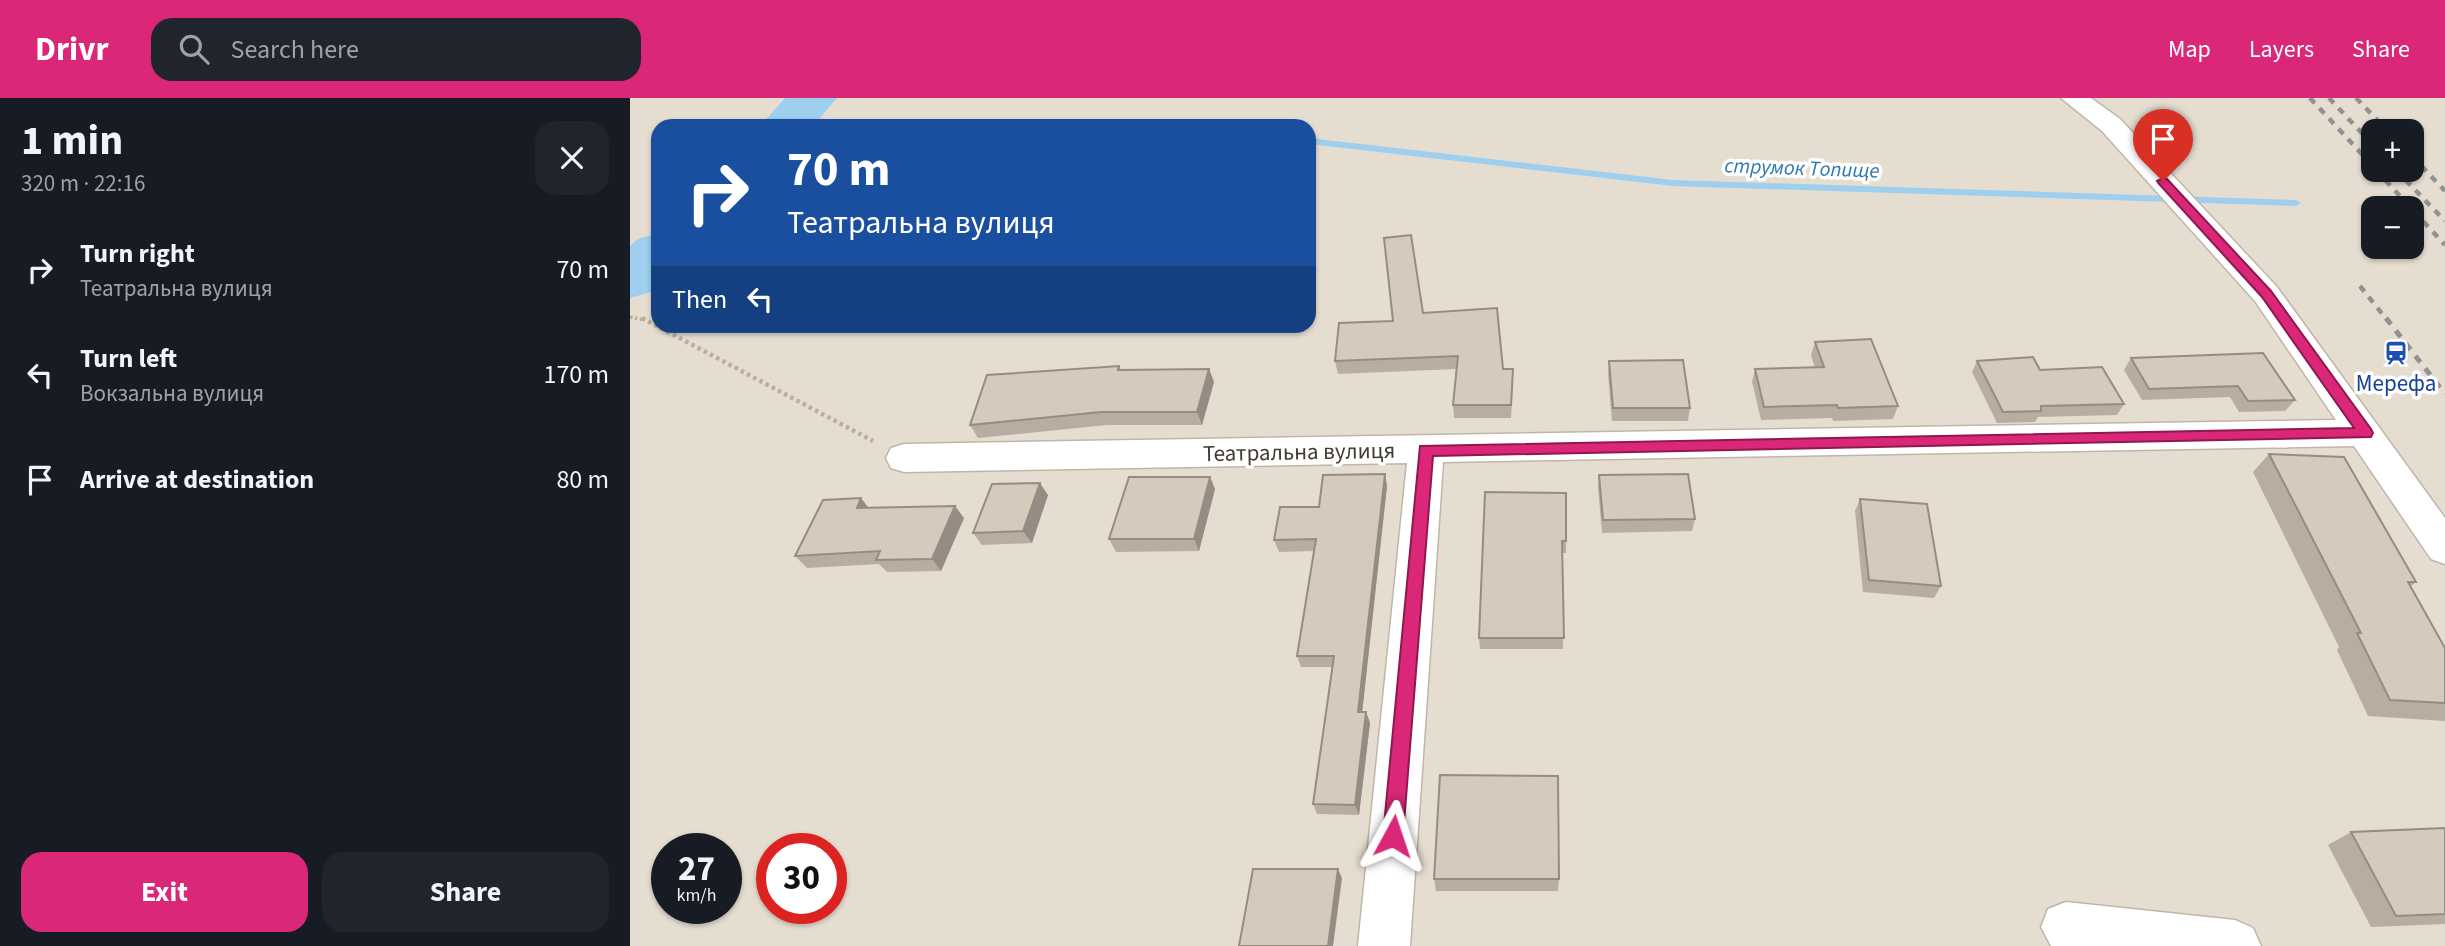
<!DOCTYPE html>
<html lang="en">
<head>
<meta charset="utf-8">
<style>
	body { margin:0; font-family:"Source Sans 3",sans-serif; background:#20242c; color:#f1f3f6; height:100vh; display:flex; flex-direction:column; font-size:26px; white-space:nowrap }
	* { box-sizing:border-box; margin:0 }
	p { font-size:23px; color:#9ea1a6 }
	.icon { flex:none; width:38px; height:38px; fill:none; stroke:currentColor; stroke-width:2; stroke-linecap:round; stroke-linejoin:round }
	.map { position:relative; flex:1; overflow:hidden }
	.sheet { display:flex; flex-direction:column; background:#171b24; width:630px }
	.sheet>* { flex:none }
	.hud { position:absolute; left:21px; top:21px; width:665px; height:214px; border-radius:21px; box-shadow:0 2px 5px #0004; background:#1a4fa0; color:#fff; overflow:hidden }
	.tools { position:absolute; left:1731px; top:21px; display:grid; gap:14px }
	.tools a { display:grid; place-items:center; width:63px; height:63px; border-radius:14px; background:#171b24; box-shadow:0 2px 5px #0004; font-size:35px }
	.speed { position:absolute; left:21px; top:735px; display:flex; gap:14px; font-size:35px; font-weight:700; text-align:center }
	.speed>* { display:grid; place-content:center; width:91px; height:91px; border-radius:50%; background:#171b24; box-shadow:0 2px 5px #0004; line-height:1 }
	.speed small { font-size:18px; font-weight:400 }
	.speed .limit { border:10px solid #d22; background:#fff; color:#111 }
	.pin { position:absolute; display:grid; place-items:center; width:60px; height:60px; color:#fff; margin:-72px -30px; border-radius:50% 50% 50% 0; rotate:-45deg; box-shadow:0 0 7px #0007 }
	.pin .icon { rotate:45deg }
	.me { position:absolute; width:77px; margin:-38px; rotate:5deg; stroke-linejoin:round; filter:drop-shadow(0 0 5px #0008) }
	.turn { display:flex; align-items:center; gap:24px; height:147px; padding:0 21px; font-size:32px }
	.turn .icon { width:91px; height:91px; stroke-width:2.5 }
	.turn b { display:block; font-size:49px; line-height:60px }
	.then { display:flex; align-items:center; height:66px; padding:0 21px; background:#0003; gap:14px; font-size:26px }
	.round { display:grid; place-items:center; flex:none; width:74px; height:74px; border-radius:21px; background:#20242c }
	.headline { display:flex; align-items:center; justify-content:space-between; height:119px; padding:0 21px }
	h1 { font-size:42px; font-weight:700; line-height:52px }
	.button { display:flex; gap:14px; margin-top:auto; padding:14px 21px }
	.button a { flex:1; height:80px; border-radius:21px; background:#db2777; color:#fff; font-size:28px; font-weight:700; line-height:80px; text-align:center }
	.button a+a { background:#20242c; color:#f1f3f6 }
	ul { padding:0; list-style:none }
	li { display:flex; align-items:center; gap:21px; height:105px; padding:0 21px }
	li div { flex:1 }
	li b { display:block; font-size:26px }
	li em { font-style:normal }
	header { display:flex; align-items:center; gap:42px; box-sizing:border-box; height:98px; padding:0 35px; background:#db2777; color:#fff }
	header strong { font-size:33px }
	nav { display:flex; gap:38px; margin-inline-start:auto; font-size:24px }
	.search { width:490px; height:63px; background:#20242c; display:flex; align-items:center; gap:18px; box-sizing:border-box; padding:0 24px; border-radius:21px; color:#9ea1a6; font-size:26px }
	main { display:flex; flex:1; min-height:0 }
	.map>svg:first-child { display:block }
	.residential { fill:#e5ded0; fill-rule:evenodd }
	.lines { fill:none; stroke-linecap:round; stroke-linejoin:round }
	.stream { fill:#9ecfee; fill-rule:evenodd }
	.river { fill:#9ecfee; fill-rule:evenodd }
	.minor-casing { stroke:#bfb6a8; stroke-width:3 }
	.path-far1 { stroke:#bdaf97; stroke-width:3.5; stroke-dasharray:2.5 2.5; stroke-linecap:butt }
	.path { stroke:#bdaf97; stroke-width:4.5; stroke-dasharray:3.5 3.5; stroke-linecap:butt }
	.minor { fill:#fff; fill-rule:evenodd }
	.rail-far1 { stroke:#929292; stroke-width:4.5; stroke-dasharray:7 7; stroke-linecap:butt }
	.rail { stroke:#929292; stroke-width:5; stroke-dasharray:8 8; stroke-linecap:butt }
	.wall { fill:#b7aea1 }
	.shaded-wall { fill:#958d83 }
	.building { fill:#d5cabb; stroke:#958d83; stroke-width:2 }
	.route { fill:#db2777; stroke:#8e194d; stroke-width:2 }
	.labels { text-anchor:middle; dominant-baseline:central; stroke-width:7; stroke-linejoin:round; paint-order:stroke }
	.far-water-label { font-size:21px; font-style:italic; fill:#2f7aab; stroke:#fff }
	.transit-label { font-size:23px; fill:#164399; stroke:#fff }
	.street-label { font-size:23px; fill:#423c33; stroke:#fff }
</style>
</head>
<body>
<header>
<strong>Drivr</strong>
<div class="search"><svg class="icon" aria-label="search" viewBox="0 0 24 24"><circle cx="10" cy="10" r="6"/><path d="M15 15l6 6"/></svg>Search here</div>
<nav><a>Map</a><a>Layers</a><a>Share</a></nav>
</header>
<main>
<section class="sheet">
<div class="headline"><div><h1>1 min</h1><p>320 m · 22:16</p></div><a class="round"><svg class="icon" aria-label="close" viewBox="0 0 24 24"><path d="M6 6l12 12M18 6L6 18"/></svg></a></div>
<ul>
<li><svg class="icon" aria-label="right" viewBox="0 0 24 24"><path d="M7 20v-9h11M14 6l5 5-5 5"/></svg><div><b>Turn right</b><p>Театральна вулиця</p></div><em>70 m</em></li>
<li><svg class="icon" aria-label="left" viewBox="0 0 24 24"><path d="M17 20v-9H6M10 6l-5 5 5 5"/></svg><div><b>Turn left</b><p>Вокзальна вулиця</p></div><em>170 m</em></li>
<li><svg class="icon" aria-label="arrive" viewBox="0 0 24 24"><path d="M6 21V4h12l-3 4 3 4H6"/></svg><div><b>Arrive at destination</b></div><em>80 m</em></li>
</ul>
<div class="button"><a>Exit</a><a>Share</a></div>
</section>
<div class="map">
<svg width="1815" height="848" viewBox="0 0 1815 848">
	<rect width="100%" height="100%" fill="#f1ece2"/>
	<!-- residential -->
	<path class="residential" d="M0,0H1815V848H0ZM28,28H679V228H28ZM1743,33H1782V72H1743ZM1743,110H1782V149H1743ZM37,751H96V810H37ZM142,751H201V810H142Z"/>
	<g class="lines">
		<!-- stream -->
		<path class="stream" d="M679,40L1043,82L1666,102L1671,105L1666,108L1043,88L679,46Z"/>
		<!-- river -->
		<path class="river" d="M155,0H207L183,28H130Z
			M28,135V186L21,194L0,200V148L8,141Z"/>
		<!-- minor casing -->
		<g class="minor-casing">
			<path id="minor" d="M1431,0H1461L1490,21L1647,189L1815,420V466L1801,461L1724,348L813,364L780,848H728L777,365L274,374L261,370L256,360L261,350L274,346L1706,322L1625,203L1472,33Z
				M1436,804L1605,822L1623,830L1631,848H1421L1411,829L1418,811Z"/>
		</g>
		<!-- path-far1 -->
		<path class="path-far1" d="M0,219L15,222"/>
		<!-- path -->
		<path class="path" d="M12,220L243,343"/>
		<!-- minor -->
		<use href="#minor" class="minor"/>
		<!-- rail-far1 -->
		<path class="rail-far1" d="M1680,0L1743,68
			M1699,0L1743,47
			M1726,0L1758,33
			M1782,58L1815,93
			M1746,72L1815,147
			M1766,72L1815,123
			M1730,188L1757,222"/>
		<!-- rail -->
		<path class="rail" d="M1756,220L1815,296"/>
	</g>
	<!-- wall -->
	<path class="wall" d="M793,215L883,284L881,320H824L823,307L826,271L708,276L705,263L763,223Z
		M1185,244L1268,308L1263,321L1203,323L1202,320L1131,322L1122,284L1125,271L1185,270L1181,257Z
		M1501,260L1665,302L1655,313L1609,314L1600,299L1512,302L1494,272Z
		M979,263L1060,310L1058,323H982L978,276Z
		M1347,263L1494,306L1487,317L1408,319L1405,324L1367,325L1342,274Z
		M489,268L491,272L579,271L584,284L572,327H477L348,340L340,327Z
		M1639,356L1786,484L1781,488L1815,550V623L1738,618L1707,552L1709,549L1623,374Z
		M755,376L757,388L732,614H736L740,625L729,717L687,716L683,706L703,569H671L667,558L684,453L649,454L644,442L689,409Z
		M969,377L1065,421L1062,433L972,435L968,389Z
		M580,379L585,391L569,453L486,454L479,441Z
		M855,394L936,443V455H932L933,551H850L849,540Z
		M418,397L402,445L352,447L343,435Z
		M1230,401L1311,488L1304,500L1233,494L1225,413Z
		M239,410L334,420L311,473L257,474L249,466L177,470L165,458Z
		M1815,730V826L1741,829L1698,747L1721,734Z
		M804,781H929L928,793H806Z"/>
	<!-- shaded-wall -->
	<path class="shaded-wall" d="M579,271L584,284L572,327L567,314Z
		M755,376L757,388L731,625L728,614Z
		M580,379L585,391L569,453L564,441Z
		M410,385L418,397L402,445L393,433Z
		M231,400L241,413L227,410Z
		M325,408L334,420L311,473L302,461Z
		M736,614L740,625L729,717L725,707Z
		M708,771L712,780L703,848H698Z"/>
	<!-- building -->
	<path class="building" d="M781,137L793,215L867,210L873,271H883L881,307H823L828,258L705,263L709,225L763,223L754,140Z
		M1241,241L1268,308L1208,310L1207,307L1134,309L1125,271L1194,269L1185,244Z
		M1633,255L1665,302L1618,303L1608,288L1519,291L1501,260Z
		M1403,259L1410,272L1472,269L1494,306L1411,308V313L1373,314L1347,263Z
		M1053,262L1060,310H983L979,263Z
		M489,268L488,272L579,271L567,314H471L340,327L357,277Z
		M1639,356L1714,359L1786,484H1778L1815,550V605L1760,602L1727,535H1731Z
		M755,376L728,614H736L725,707L683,706L704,558H667L686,441L644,442L650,409H689L693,377Z
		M1058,376L1065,421L973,422L969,377Z
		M499,379H580L564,441H479Z
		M410,385L393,433L343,435L362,386Z
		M855,394L936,395V443H932L934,540H849Z
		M231,400L227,410L325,408L302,461L246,462L250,453L165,458L193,402Z
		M1230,401L1297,406L1311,488L1239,482Z
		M810,677L928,678L929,781H804Z
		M1815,730V816L1766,818L1721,734Z
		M623,771H708L698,848H609Z"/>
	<!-- route -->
	<path class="route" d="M1533,80L1537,81L1641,193L1741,331L1743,335L1741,339L803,358L773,738L770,745L763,747L756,745L753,738L790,348L1724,330L1632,199L1529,86L1527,83Z"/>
	<!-- icons -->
	<defs>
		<g id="station-bare" transform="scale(1.89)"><path d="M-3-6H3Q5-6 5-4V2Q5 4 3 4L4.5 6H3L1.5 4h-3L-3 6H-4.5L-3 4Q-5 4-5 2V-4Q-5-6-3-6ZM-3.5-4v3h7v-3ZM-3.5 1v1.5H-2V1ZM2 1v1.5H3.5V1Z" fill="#1a4fb4" stroke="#fff" stroke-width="2.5" paint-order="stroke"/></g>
	</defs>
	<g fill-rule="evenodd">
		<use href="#station-bare" x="1766" y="255"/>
	</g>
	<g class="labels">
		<!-- far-water labels -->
		<g class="far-water-label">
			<text transform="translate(1172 70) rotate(2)">струмок Топище</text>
		</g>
		<!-- transit labels -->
		<g class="transit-label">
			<text x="1766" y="285">Мерефа</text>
		</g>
		<!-- street labels -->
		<g class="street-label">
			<text transform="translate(669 354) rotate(-1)">Театральна вулиця</text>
		</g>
	</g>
</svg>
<div class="tools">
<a>+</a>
<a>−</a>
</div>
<div class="speed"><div>27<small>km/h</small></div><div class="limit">30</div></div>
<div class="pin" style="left:1533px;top:83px;background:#d93025"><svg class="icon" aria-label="arrive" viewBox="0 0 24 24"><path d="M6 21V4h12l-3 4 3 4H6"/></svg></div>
<svg class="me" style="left:763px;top:738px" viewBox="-20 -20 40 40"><path d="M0-17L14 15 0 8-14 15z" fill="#db2777" stroke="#fff" stroke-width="4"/></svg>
<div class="hud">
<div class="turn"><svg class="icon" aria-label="right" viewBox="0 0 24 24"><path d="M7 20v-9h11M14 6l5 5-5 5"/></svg><div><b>70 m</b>Театральна вулиця</div></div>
<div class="then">Then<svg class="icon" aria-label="left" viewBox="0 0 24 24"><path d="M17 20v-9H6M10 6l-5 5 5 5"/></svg></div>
</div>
</div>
</main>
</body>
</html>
